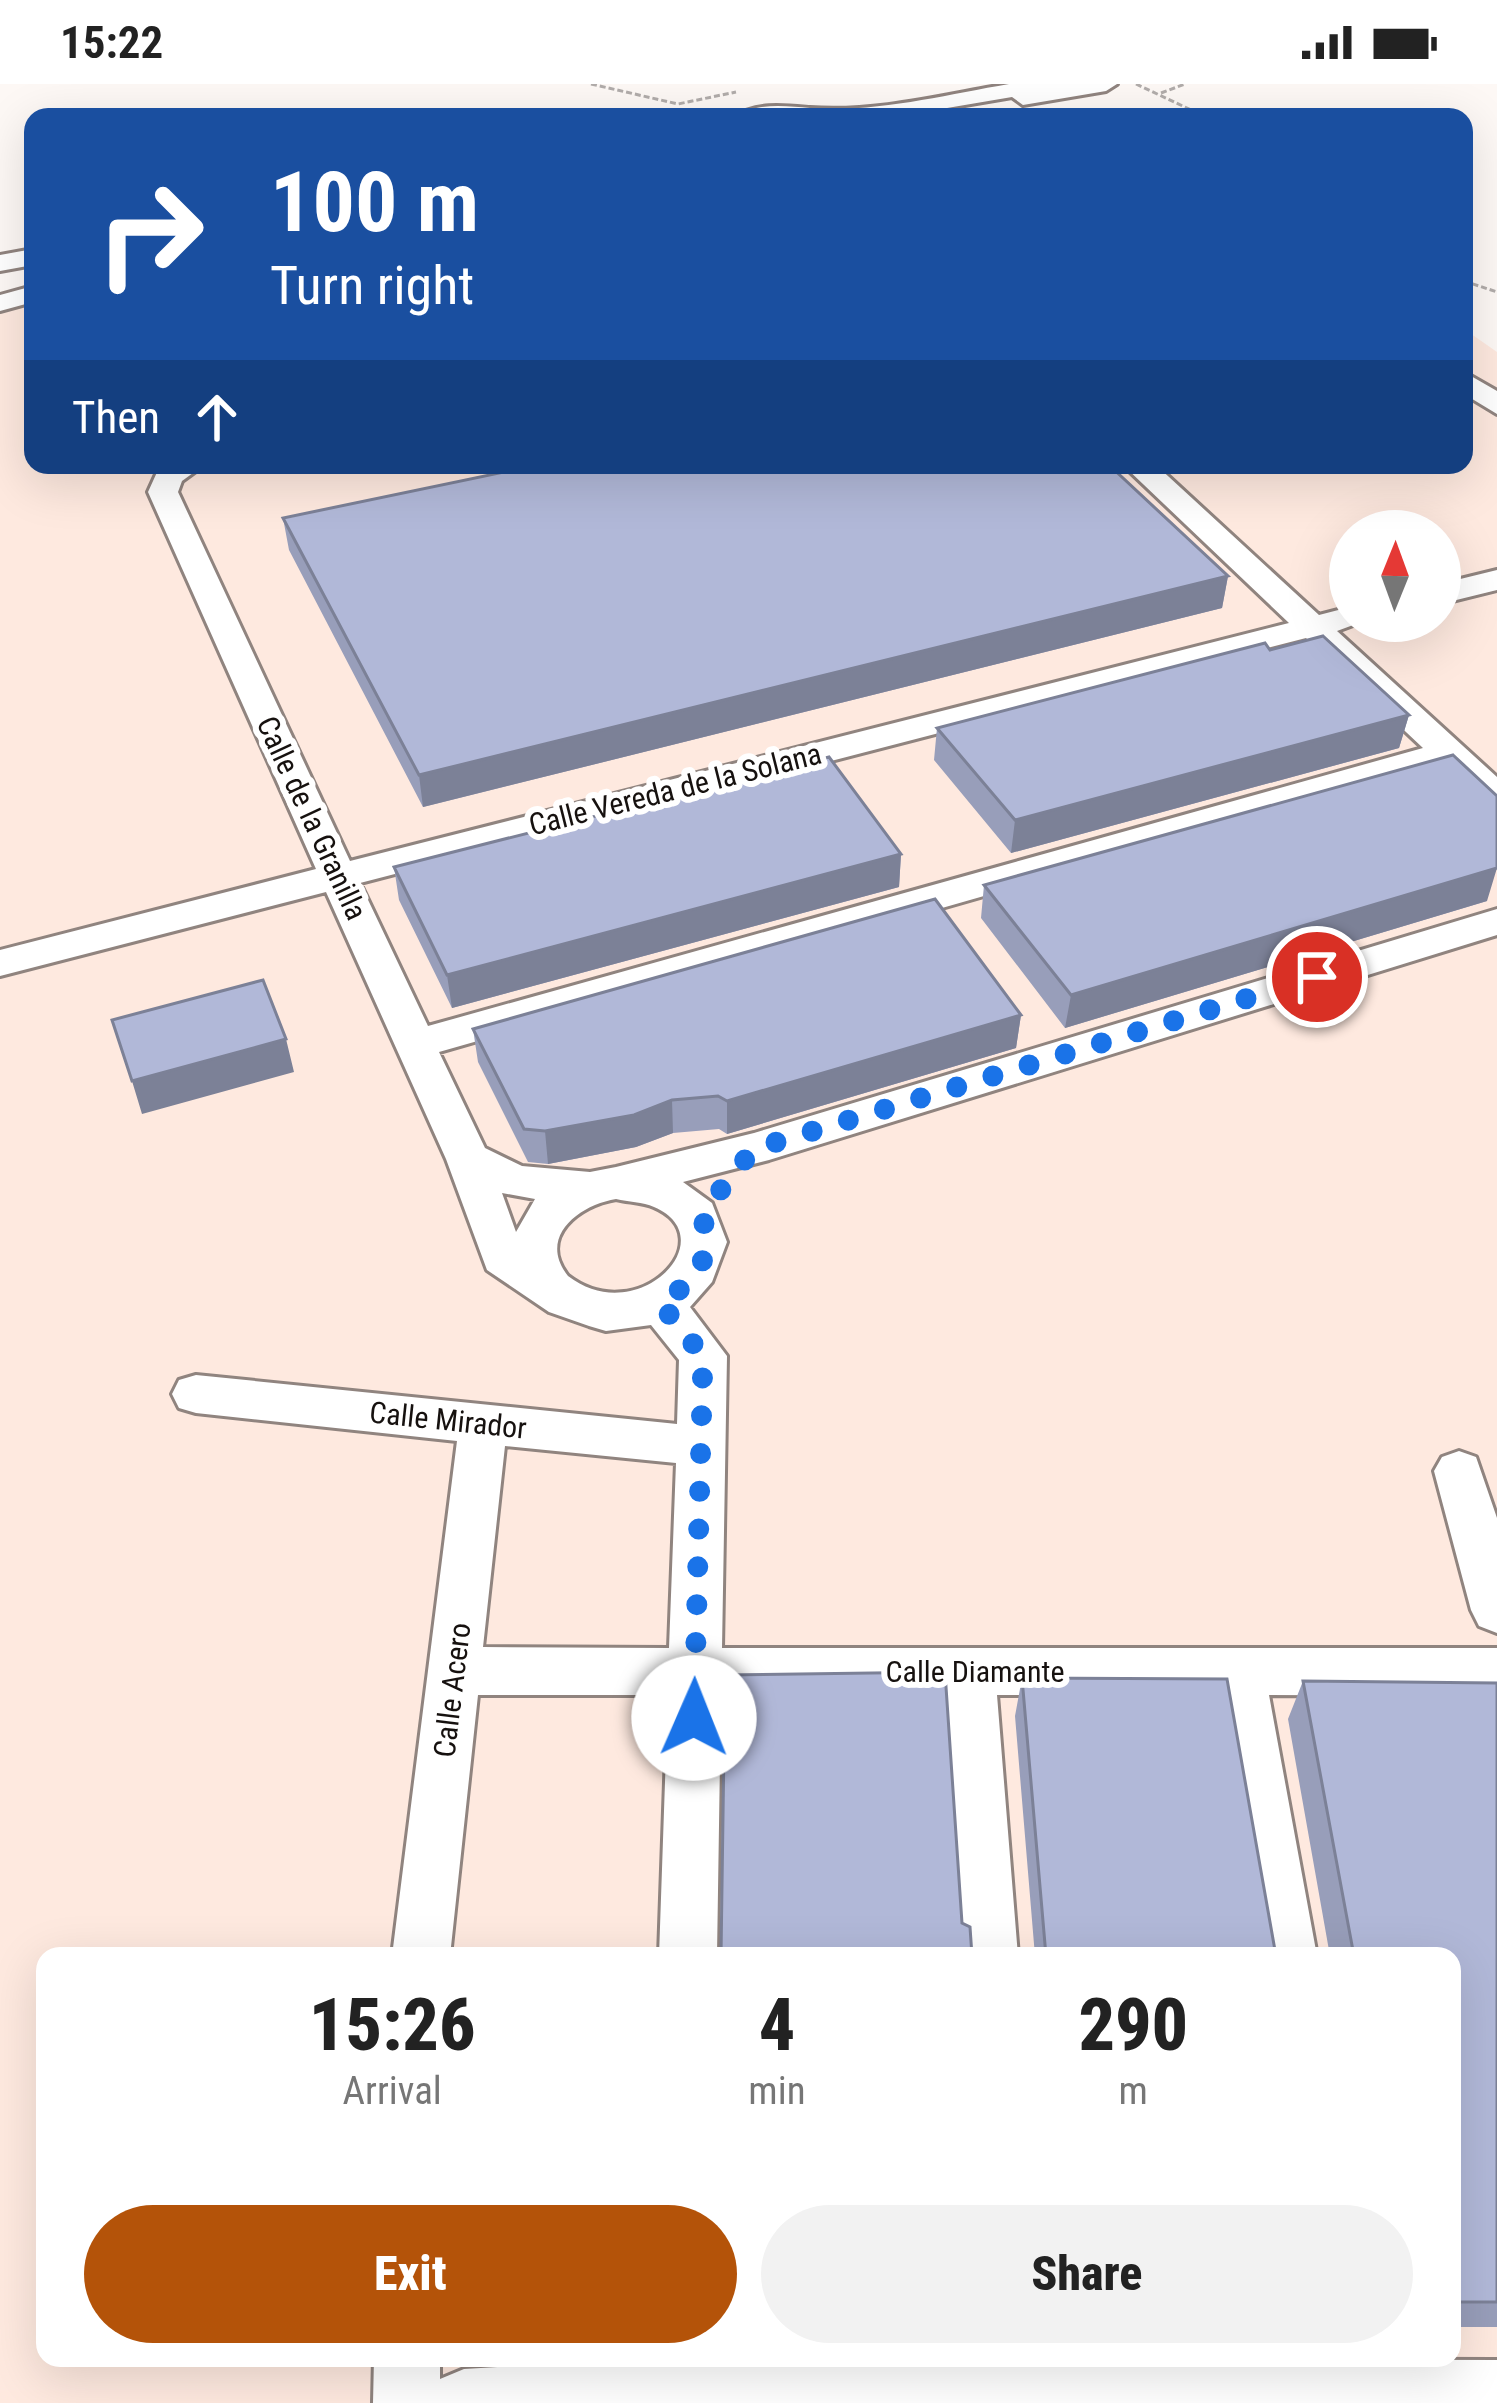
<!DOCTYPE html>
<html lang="en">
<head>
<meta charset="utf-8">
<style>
	body { margin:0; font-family:"Roboto Condensed",sans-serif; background:#f2f2f2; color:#222; height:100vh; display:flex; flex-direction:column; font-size:45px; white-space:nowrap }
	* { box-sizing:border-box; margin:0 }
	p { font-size:39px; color:#767676 }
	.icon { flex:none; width:66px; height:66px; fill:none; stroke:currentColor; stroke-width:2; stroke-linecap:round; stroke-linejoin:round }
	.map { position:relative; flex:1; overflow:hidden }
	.details { position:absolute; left:36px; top:1863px; width:1425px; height:420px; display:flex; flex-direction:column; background:#fff; border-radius:24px; box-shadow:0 12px 48px #0002 }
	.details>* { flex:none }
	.banner { position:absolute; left:24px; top:24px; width:1449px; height:366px; border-radius:24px; box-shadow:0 12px 48px #0002; background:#1a4fa0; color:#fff; overflow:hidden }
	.needle { width:78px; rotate:1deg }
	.controls { position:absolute; left:1329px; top:426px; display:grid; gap:24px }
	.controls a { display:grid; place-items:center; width:132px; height:132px; border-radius:50%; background:#fff; box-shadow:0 12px 48px #0002; font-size:60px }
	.pin { position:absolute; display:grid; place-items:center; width:102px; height:102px; color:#fff; margin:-51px; border:6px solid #fff; border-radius:50%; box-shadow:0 3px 12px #0007 }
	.me { position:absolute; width:132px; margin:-66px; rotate:1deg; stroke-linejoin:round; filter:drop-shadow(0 0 9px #0008) }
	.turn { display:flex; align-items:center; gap:42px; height:252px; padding:0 48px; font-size:54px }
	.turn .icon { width:156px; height:156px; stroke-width:2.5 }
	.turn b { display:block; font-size:84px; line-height:102px }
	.then { display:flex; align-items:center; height:114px; padding:0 48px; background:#0003; gap:24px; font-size:45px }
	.eta { display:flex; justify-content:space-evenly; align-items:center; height:204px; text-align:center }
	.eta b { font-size:72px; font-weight:800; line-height:84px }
	.action { display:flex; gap:24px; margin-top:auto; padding:24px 48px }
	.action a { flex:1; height:138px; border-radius:72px; background:#b45309; color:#fff; font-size:48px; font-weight:800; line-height:138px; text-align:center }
	.action a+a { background:#f2f2f2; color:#222 }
	.status { display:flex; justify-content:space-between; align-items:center; height:84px; padding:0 60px; background:#fff; direction:ltr }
	.status svg { height:33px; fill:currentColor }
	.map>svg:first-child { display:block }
	.built { fill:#fee9df; fill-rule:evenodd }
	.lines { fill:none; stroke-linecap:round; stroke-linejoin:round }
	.minor-casing { stroke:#90847f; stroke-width:6 }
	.path { stroke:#b1acaa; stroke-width:3; stroke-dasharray:6 3; stroke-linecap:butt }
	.minor { fill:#fff; fill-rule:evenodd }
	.wall { fill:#989eba }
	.shaded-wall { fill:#7c8197 }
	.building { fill:#b1b8d8; stroke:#7c8197; stroke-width:3 }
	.route { stroke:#1a73e8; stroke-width:21; stroke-dasharray:0 37.8 }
	.labels { text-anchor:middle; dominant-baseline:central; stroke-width:12; stroke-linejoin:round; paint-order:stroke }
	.street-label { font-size:30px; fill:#16110f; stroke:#fff }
</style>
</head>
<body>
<div class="status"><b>15:22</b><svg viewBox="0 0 49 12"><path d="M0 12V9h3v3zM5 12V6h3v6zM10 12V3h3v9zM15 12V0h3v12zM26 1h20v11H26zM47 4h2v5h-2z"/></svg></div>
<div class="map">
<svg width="1497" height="2319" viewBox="0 0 1497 2319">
	<rect width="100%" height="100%" fill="#fdf8f5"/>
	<!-- built -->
	<path class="built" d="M33,203V381H1464V245L1497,268V2319H0V209ZM1350,447H1440V537H1350ZM45,1872H1452V2274H45Z"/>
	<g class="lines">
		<!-- minor casing -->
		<g class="minor-casing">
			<path id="minor" d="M1009,0H1117L1106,7L1023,21L1012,13L894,33H736C754,18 787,22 810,24C876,29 944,11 1009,0Z
				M33,165V181L0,187V171Z
				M33,202V218L0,227V211Z
				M1464,288L1497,307V330L1464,310Z
				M167,381H204L182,397L178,408L350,777L1289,539L1123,381H1156L1319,531L1350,523V537H1364L1337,547L1497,693V724L1484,721L1441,681L439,968L485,1064L522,1082L590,1088L616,1083L754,1049L1497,825V851L769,1076L683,1098L712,1119L727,1158L712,1198L690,1223L727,1272L722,1564H1497V1612L1269,1611L1317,1872H1259L1215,1611H997L1018,1872H960L943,1611H721L717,1872H659L668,1611H478L450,1872H392L457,1357L196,1329L179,1324L172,1310L179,1296L196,1291L677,1340L679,1276L651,1241L606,1247L589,1242L549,1228L487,1186L446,1075L326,808L0,892V866L316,785L148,408L158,386ZM1306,554L1423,664L428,942L360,799ZM502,1109L535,1115L516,1148ZM616,1115C628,1118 643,1118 654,1123C726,1154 638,1246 568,1192C537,1153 579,1121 616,1115ZM505,1362L676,1379L669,1564L483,1563Z
				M1497,486V506L1440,520V500Z
				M1459,1367L1476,1373L1497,1434V1549L1479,1542L1471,1526L1434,1387L1442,1373Z
				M374,2274H440V2295L464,2285L640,2274L1497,2276V2319H373Z"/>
		</g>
		<!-- path -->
		<path class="path" d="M591,0L678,20L736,8
			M1136,0L1206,33
			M1161,9L1185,0
			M1464,197L1497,208"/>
		<!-- minor -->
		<use href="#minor" class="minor"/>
	</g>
	<!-- wall -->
	<path class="wall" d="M283,434L1228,492L1222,524L423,723L289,466Z
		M1270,566L1409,631L1399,664L1011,769L934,676L937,644Z
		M901,770L899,803L452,924L399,816L394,783Z
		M984,801L1487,817L1065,944L981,834Z
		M1021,931L1016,964L727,1050L719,1045L673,1049L636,1063L548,1080L528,1078L478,978L473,945Z
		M1022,1594L1276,1872H1035L1015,1632Z
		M1303,1597L1497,1599V2243H1452V1872H1330L1288,1635Z"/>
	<!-- shaded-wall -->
	<path class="shaded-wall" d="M1228,492L1222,524L423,723L419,691Z
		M1409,631L1399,664L1011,769L1015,736Z
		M901,770L899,803L452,924L447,891Z
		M1497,784L1487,817L1065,944L1071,911Z
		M1021,931L1016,964L727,1050V1017Z
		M286,955L294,988L142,1030L132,997Z
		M672,1016L673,1049L636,1063L548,1080L545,1047Z"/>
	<!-- building -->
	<path class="building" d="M538,381H1109L1228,492L419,691L283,434Z
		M1323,552L1409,631L1015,736L937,644L1265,559L1270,566Z
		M1453,671L1497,712V784L1071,911L984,801Z
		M829,673L901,770L447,891L394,783Z
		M935,815L1021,931L727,1017L718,1012L672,1016L634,1031L545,1047L524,1045L473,945Z
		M263,896L286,955L132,997L112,936Z
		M945,1588L962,1839L970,1843L972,1872H721L725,1591Z
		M1022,1594L1227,1595L1276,1872H1046Z
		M1303,1597L1497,1599V2218H1452V1872H1354Z"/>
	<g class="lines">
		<!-- route -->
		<path class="route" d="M694,1634L703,1272L660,1219C681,1206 704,1190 705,1163C705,1160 702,1146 703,1144C708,1115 736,1087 754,1065L1317,893"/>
	</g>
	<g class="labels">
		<!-- street labels -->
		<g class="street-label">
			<text transform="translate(675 705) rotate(-14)">Calle Vereda de la Solana</text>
			<text transform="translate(312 734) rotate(65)">Calle de la Granilla</text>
			<text transform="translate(448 1336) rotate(6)">Calle Mirador</text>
			<text x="975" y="1587">Calle Diamante</text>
			<text transform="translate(452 1606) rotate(-83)">Calle Acero</text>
		</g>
	</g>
</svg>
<div class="controls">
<a><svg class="needle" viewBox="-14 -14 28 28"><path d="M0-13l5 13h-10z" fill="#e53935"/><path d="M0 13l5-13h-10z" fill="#767676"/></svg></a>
</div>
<div class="pin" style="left:1317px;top:893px;background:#d93025"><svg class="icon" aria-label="arrive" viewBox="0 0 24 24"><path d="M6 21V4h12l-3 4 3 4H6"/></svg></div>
<svg class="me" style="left:694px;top:1634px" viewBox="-20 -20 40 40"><circle r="19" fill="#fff"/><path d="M0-13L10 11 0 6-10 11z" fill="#1a73e8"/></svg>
<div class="banner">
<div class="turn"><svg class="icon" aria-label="right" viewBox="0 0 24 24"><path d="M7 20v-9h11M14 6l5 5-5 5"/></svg><div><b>100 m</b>Turn right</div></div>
<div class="then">Then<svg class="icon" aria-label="ahead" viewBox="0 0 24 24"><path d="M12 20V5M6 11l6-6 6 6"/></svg></div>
</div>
<section class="details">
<div class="eta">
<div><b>15:26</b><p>Arrival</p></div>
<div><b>4</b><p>min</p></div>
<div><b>290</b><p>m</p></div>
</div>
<div class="action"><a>Exit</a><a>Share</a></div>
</section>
</div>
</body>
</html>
